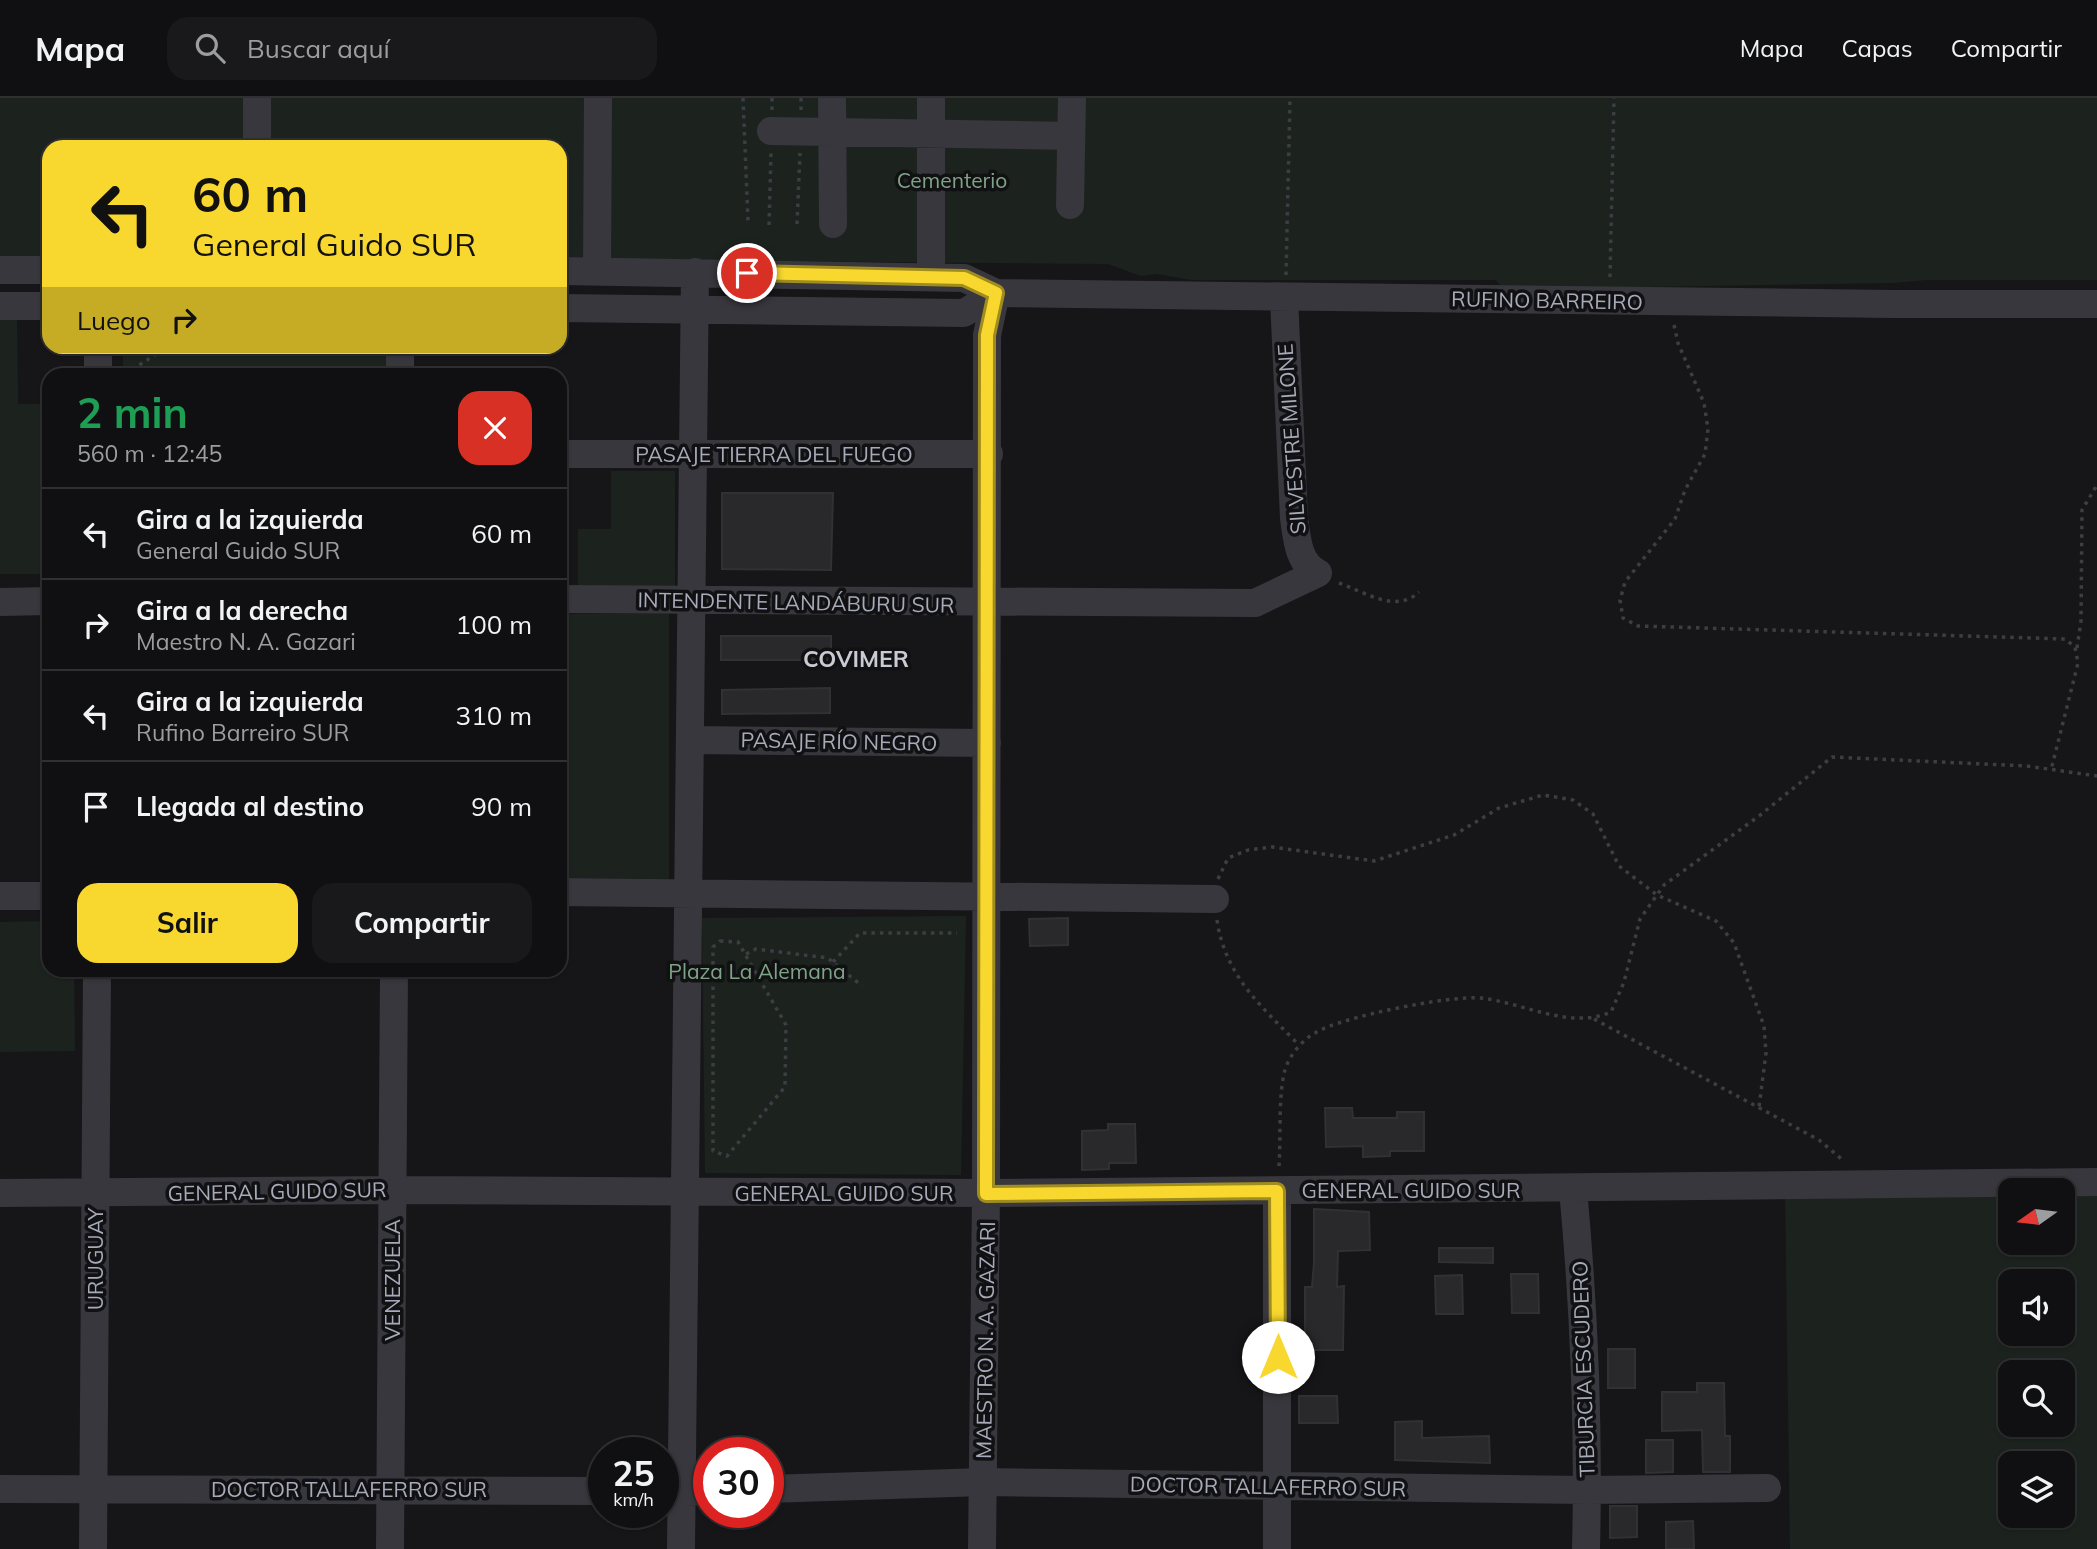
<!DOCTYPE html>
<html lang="es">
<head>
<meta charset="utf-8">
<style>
	body { margin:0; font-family:Mulish,sans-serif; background:#19191b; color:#f1f3f6; height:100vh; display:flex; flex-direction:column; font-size:26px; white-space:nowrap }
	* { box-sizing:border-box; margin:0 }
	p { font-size:23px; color:#9c9d9f }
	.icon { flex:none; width:38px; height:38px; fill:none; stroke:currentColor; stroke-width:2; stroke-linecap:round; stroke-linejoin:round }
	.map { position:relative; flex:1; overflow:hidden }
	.drawer { position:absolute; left:42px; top:270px; width:525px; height:609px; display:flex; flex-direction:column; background:#101012; border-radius:21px; box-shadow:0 2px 5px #0004,0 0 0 2px #303032 }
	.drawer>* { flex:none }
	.guide { position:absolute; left:42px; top:42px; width:525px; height:214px; border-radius:21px; box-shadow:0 2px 5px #0004,0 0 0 2px #303032; background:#f8d82e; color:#111; overflow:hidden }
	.needle { width:46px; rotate:256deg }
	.buttons { position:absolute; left:1998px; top:1080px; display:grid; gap:14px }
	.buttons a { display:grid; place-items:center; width:77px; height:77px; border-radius:14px; background:#101012; box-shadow:0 2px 5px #0004,0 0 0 2px #303032; font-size:35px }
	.speed { position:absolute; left:588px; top:1339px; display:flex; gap:14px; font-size:35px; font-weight:700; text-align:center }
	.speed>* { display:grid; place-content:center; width:91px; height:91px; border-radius:50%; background:#101012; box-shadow:0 2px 5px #0004,0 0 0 2px #303032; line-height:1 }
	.speed small { font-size:18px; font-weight:400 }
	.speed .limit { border:10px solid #d22; background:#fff; color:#111 }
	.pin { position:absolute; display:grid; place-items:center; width:60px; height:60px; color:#fff; margin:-30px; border:4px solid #fff; border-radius:50%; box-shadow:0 2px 7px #0007 }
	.me { position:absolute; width:77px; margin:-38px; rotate:0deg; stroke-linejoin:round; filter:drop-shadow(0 0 5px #0008) }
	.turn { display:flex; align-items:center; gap:24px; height:147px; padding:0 35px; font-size:32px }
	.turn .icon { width:91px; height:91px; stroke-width:2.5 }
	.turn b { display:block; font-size:49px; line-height:60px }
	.then { display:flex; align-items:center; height:66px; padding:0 35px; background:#0003; gap:14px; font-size:26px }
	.round { display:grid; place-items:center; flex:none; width:74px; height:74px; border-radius:21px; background:#19191b }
	.headline { display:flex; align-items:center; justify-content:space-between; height:119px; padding:0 35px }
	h1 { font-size:42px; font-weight:700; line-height:52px; color:#1e9e55 }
	.cta { display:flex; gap:14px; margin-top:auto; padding:14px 35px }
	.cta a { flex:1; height:80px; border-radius:21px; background:#f8d82e; color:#111; font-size:28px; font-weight:700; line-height:80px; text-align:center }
	.cta a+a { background:#19191b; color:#f1f3f6 }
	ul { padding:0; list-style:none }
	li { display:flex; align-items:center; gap:21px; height:91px; padding:0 35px; border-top:2px solid #303032 }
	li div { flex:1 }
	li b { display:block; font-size:26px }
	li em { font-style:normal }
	header { display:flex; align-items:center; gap:42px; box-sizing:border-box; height:98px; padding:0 35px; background:#101012; border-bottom:2px solid #303032 }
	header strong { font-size:33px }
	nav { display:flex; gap:38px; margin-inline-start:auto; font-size:24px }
	.search { width:490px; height:63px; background:#19191b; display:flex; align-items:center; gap:18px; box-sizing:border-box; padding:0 24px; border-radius:21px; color:#9c9d9f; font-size:26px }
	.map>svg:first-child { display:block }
	.green { fill:#1c231e; fill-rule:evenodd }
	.building { fill:#29292c; stroke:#313034; stroke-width:2 }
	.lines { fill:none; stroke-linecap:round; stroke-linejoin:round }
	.path { stroke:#3d3d44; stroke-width:3.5; stroke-dasharray:3.5 5; stroke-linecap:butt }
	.minor { stroke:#37373d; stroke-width:28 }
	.route-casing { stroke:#a18c1e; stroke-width:18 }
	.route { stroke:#f8d82e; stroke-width:12 }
	.labels { text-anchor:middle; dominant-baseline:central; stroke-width:7; stroke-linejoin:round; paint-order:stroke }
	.park-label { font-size:21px; fill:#7ea487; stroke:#111113 }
	.street-label { font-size:21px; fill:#a7aab8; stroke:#111113 }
	.neighbourhood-label { font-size:23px; font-weight:bold; fill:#c9cad4; stroke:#111113 }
</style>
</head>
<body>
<header>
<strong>Mapa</strong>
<div class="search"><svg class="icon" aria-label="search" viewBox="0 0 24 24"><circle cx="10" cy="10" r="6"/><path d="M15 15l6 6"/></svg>Buscar aquí</div>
<nav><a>Mapa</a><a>Capas</a><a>Compartir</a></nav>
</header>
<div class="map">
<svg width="2097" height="1451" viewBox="0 0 2097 1451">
	<rect width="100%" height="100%" fill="#161618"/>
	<!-- green -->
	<path class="green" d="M0,0H2097V182H1926L1892,185L1503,191L1496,182H1191L1157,176L1141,178L1108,166L560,161V49H49V158H0Z
		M0,222H17L18,306H49V476H0Z
		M123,249H388L390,274L123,276Z
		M611,373H675V488H578V431H611Z
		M560,516H669V781L560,780Z
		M966,818L961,1077L705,1075L702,820Z
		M49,823V872H74L75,953L0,954V824Z
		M2097,1084V1451H1790L1785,1089ZM2011,1092H2063V1144H2011ZM2011,1183H2063V1236H2011ZM2011,1274H2063V1326H2011ZM2011,1365H2063V1418H2011Z"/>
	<!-- building -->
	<path class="building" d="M722,395H833L831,472L722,471Z
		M721,538H831V562H721Z
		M830,590V615L722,616V592Z
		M1068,820V847L1030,848L1029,821Z
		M1325,1010H1352L1353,1020H1397V1014H1424V1053H1390V1058L1363,1059V1048L1326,1049Z
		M1108,1026H1135L1136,1065H1109V1071L1082,1072V1033L1108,1032Z
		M1314,1111L1369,1114L1370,1152L1338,1153L1337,1189L1344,1188L1343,1252H1305V1189H1312L1314,1165Z
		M1439,1150H1493V1165L1439,1164Z
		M1511,1176H1538L1539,1215H1512Z
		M1462,1177L1463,1216H1436L1435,1178Z
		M1608,1251H1635V1290H1608Z
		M1697,1285H1724L1725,1338H1730V1374H1703L1702,1332L1662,1333V1294H1697Z
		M1299,1298H1337L1338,1325H1299Z
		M1422,1323V1340L1489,1338L1490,1365L1395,1362V1324Z
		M1646,1342H1673V1374L1646,1375Z
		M1610,1408H1637V1439L1610,1440Z
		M1693,1423L1694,1451H1666V1424Z"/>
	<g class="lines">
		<!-- path -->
		<path class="path" d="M743,0L748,123
			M772,12V0
			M801,12V0
			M797,126L800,55
			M769,127L771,55
			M1286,177L1290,0
			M1610,179L1614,0
			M1674,227L1678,245L1704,305L1708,331L1705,356L1685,392L1675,421L1625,484L1620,502L1623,520L1638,528L2065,541L2075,549L2078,565L2051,672
			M125,276L169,248
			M1339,485C1365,494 1396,516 1419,494
			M2077,550L2081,523L2082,412L2097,387
			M1218,781L1228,760L1248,752L1272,749L1374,763L1454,737L1499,710L1543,697L1573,702L1593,716L1619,768L1657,797L1716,823L1734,845L1764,928L1766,955L1759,1009
			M1217,822C1225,878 1262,909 1299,947
			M720,843L738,844L786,927L785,989L727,1058L713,1053V849Z
			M746,856L756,851L828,860L862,888
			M833,864L860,835H957
			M1594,921L1819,1042L1844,1063
			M1279,1068C1281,1042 1278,996 1285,972C1289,958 1302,942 1315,935C1340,919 1451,897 1481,900C1524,905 1570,932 1611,914L1624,884L1640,821L1664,787L1759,718L1832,659L2027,668L2097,678"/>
		<!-- minor -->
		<path class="minor" d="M257,0V49
			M832,0L833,126
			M931,0V179
			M771,33L1071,38
			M1070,107L1072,0
			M0,172H49
			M560,173L964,180L996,195L1893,206H2097
			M597,173L598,0
			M1284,200L1294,420C1297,441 1298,465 1318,475
			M0,208H49
			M560,210L964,215L996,195
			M98,248V276
			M400,276V248
			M560,356H989
			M560,501L1255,505L1318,475
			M0,504L49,503
			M690,642L987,645
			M560,794L1215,801
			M0,798H49
			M1573,1091C1584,1210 1589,1331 1586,1451
			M0,1095L393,1092L986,1095L2097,1084
			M0,1391L604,1393
			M768,1391L983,1384L1588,1392L1767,1390
			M663,1394L709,1393
			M93,1451L97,872
			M390,1451L394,872
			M681,1451L695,174
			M982,1451L986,1095L987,237L996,195
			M1277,1451V1093"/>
	</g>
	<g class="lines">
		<!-- route casing -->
		<g class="route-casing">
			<path id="route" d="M747,175L964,180L996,195L987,237L986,1096L1277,1093L1278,1259"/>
		</g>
		<!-- route -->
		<use href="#route" class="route"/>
	</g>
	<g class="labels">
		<!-- park labels -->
		<g class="park-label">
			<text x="952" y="82">Cementerio</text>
			<text x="757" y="873">Plaza La Alemana</text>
		</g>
		<!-- street labels -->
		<g class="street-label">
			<text transform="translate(1547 202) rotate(1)">RUFINO BARREIRO</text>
			<text transform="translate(1291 341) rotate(-94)">SILVESTRE MILONE</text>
			<text x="774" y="356">PASAJE TIERRA DEL FUEGO</text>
			<text transform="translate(796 504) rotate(1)">INTENDENTE LANDÁBURU SUR</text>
			<text transform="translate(839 643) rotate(1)">PASAJE RÍO NEGRO</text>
			<text x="1411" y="1092">GENERAL GUIDO SUR</text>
			<text transform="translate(277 1093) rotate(-1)">GENERAL GUIDO SUR</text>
			<text x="844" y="1095">GENERAL GUIDO SUR</text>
			<text transform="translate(95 1161) rotate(-90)">URUGUAY</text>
			<text transform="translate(392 1182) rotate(-90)">VENEZUELA</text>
			<text transform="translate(985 1242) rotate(-89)">MAESTRO N. A. GAZARI</text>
			<text transform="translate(1583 1271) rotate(-92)">TIBURCIA ESCUDERO</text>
			<text transform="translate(1268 1388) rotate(1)">DOCTOR TALLAFERRO SUR</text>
			<text x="349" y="1391">DOCTOR TALLAFERRO SUR</text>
		</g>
		<!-- neighbourhood labels -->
		<g class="neighbourhood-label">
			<text x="856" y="560">COVIMER</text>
		</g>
	</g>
</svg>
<div class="buttons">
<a><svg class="needle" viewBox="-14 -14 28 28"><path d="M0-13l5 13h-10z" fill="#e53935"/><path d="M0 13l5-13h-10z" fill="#9c9d9f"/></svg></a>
<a><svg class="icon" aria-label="sound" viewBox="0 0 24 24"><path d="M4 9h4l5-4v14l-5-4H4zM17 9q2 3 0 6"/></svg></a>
<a><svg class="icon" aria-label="search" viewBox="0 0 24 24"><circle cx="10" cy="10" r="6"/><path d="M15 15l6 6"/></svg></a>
<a><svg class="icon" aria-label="layers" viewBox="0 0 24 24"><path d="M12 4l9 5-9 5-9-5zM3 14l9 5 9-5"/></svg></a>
</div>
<div class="speed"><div>25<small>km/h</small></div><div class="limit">30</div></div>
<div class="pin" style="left:747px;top:175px;background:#d93025"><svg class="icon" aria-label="arrive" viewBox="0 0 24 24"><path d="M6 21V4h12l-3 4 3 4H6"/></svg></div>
<svg class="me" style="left:1278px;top:1259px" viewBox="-20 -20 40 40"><circle r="19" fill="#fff"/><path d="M0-13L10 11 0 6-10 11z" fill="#f8d82e"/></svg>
<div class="guide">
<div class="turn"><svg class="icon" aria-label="left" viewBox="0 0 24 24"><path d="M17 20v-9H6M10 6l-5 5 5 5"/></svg><div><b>60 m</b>General Guido SUR</div></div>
<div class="then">Luego<svg class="icon" aria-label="right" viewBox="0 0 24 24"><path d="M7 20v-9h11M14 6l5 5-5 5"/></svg></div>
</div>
<section class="drawer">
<div class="headline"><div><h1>2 min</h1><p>560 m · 12:45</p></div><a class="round" style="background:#d93025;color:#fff"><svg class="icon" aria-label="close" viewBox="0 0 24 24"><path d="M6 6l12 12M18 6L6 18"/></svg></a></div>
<ul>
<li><svg class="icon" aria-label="left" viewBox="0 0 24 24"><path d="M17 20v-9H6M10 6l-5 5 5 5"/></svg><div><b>Gira a la izquierda</b><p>General Guido SUR</p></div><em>60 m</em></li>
<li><svg class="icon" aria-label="right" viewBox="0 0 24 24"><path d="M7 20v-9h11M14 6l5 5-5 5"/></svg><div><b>Gira a la derecha</b><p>Maestro N. A. Gazari</p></div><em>100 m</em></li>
<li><svg class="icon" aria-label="left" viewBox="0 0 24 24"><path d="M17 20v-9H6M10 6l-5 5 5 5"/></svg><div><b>Gira a la izquierda</b><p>Rufino Barreiro SUR</p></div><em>310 m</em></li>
<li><svg class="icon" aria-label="arrive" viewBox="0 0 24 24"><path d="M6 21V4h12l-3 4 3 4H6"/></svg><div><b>Llegada al destino</b></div><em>90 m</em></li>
</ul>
<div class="cta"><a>Salir</a><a>Compartir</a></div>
</section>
</div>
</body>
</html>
